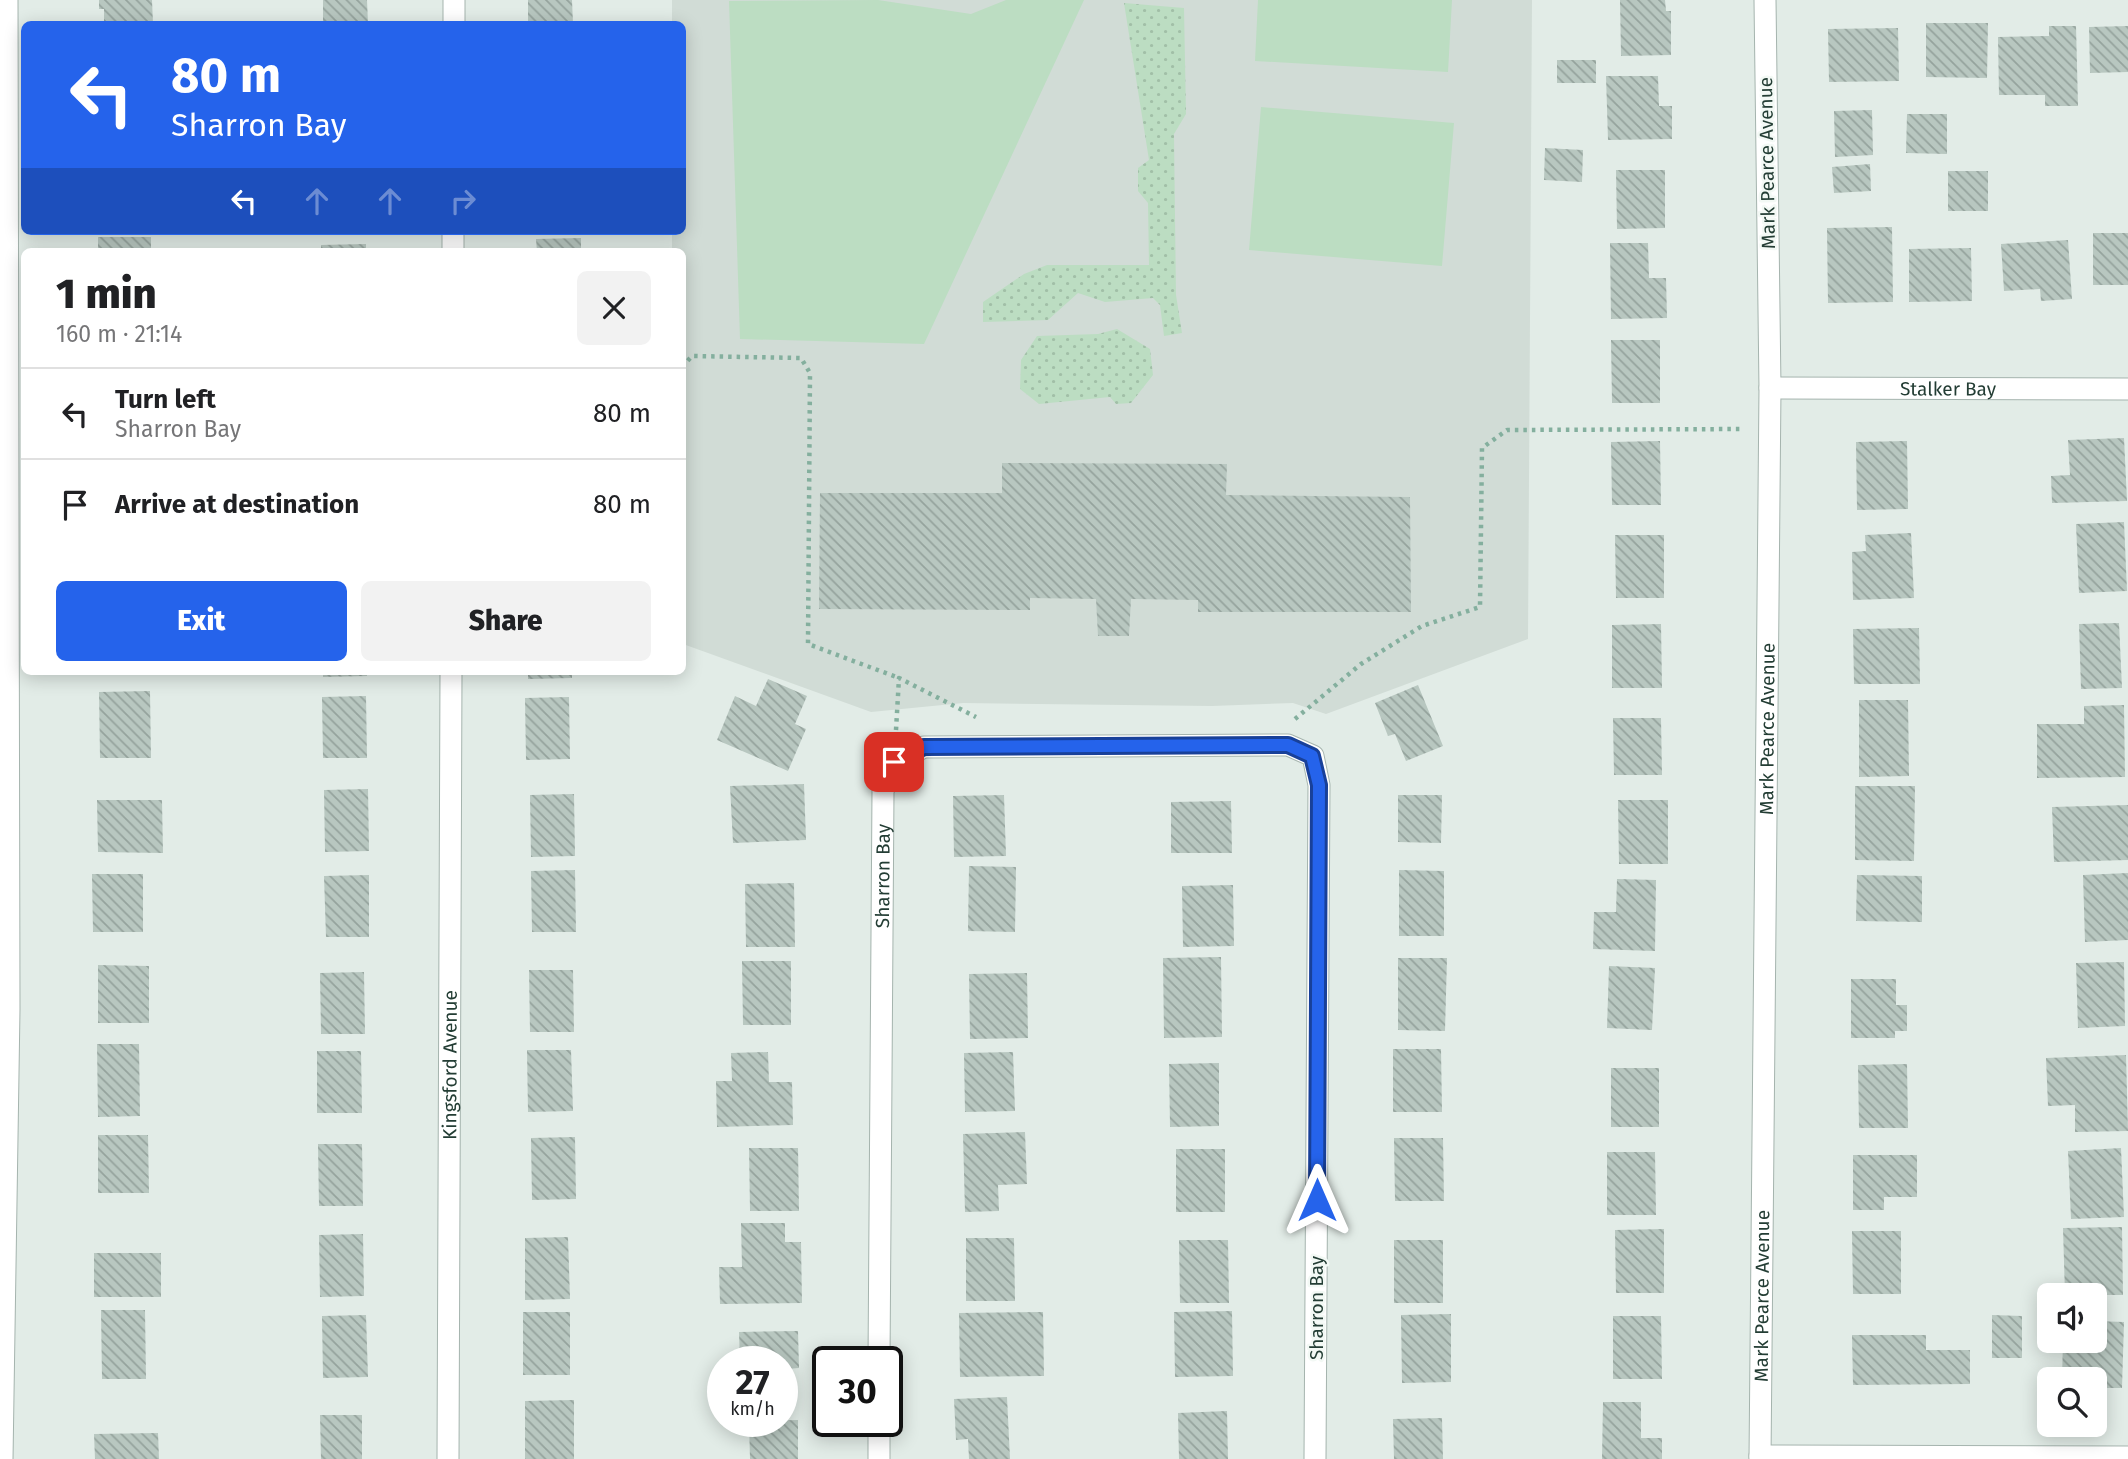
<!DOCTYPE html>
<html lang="en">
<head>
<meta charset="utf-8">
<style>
	body { margin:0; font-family:"Fira Sans",sans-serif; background:#f2f2f2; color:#202124; height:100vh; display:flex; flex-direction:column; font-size:26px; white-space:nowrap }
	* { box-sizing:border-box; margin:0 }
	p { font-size:23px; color:#757577 }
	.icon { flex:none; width:38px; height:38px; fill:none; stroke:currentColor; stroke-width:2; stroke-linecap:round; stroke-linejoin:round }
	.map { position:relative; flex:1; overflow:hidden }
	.panel { position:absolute; left:21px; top:248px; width:665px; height:427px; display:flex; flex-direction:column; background:#fff; border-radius:10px; box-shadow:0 4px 18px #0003 }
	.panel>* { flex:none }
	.banner { position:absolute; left:21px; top:21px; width:665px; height:214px; border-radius:10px; box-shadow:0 4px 18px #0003; background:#2563eb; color:#fff; overflow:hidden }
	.buttons { position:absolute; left:2037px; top:1283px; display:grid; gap:14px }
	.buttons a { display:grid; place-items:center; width:70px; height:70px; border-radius:10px; background:#fff; box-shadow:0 4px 18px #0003; font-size:35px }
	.speed { position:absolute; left:707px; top:1346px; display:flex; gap:14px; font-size:35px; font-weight:700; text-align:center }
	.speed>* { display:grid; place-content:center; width:91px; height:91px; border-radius:50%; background:#fff; box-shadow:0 4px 18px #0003; line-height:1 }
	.speed small { font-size:18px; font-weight:400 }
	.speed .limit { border:4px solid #111; border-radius:10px; background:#fff; color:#111 }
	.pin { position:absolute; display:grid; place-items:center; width:60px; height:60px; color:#fff; margin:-30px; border-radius:14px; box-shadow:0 4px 10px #0006 }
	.me { position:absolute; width:77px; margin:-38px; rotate:0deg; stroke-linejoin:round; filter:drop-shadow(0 0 5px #0008) }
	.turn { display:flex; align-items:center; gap:24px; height:147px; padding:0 35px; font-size:32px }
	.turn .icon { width:91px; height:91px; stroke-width:2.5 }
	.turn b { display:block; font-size:49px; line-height:60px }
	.lanes { display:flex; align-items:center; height:66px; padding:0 35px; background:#0003; justify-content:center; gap:35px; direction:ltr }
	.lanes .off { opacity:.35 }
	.round { display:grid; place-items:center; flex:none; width:74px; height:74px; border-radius:10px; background:#f2f2f2 }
	.headline { display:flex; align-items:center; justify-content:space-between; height:119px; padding:0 35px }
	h1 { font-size:42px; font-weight:800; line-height:52px }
	.action { display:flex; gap:14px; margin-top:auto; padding:14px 35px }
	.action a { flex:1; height:80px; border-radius:10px; background:#2563eb; color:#fff; font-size:28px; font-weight:800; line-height:80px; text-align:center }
	.action a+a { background:#f2f2f2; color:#202124 }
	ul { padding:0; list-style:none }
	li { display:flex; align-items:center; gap:21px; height:91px; padding:0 35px; border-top:2px solid #e0e0e0 }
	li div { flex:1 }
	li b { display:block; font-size:26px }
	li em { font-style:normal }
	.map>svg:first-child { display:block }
	.built { fill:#d1dcd6 }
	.grass { fill:url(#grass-dots) }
	.pitch { fill:#bcddc2 }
	.building { fill:url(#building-back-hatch) }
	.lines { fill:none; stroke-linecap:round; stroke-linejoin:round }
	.minor-casing { stroke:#a5b4ae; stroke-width:23 }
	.path { stroke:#84af9e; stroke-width:4.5; stroke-dasharray:3.5 5; stroke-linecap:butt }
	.minor { stroke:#fff; stroke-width:21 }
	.route-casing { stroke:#184099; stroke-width:18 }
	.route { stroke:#2563eb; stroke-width:12 }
	.labels { text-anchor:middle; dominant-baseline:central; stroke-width:5; stroke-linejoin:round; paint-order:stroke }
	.street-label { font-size:19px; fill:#233d34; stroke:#f3f9f5 }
</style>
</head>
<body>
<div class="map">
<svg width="2128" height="1459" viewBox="0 0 2128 1459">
	<defs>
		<pattern id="grass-dots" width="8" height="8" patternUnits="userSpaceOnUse" patternTransform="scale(1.75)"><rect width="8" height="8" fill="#bcddc2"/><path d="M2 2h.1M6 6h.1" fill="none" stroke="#a1bfa7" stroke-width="1.8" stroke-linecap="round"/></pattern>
		<pattern id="building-back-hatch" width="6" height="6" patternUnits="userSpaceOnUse" patternTransform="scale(1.75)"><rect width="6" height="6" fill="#b8c7c0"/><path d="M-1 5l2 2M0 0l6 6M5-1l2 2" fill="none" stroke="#95a39d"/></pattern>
	</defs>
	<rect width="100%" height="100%" fill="#e2ece7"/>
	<!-- built -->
	<path class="built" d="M672,0H1532L1528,639L1326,714L1293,703L1212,706L963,703L871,712L683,644L682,252H672V231H682V24H672Z"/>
	<!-- grass -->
	<path class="grass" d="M1124,3L1184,8L1186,114L1174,134L1176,295L1182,333L1164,336L1160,305L1153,298L1105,302L1078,293L1048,320L983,322V302L1024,274L1047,265H1149L1148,203L1138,191V168L1149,160Z
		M1117,329L1150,349L1153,375L1131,403L1116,404L1110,397L1039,404L1020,389L1021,360L1037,336L1098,334Z"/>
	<!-- pitch -->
	<path class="pitch" d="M878,0L971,14L1006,0H1084L924,344L740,339L729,1Z
		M1258,0H1452L1448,72L1255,61Z
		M1261,107L1454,123L1442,266L1249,250Z"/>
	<!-- building -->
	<path class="building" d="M99,0H152L153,24H104V9H99Z
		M323,0H367L368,24H323Z
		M528,0H572L573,24H528Z
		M1620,0H1665L1666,11H1671V55L1621,56Z
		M1926,23H1988L1987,78L1926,77Z
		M2049,26H2076L2078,106H2045V95H1999L1998,37L2049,36Z
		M2128,26V72L2090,73L2089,27Z
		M1898,28L1899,81L1829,82L1828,29Z
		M1557,60H1596V83H1557Z
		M1606,76H1658L1659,106H1672V139L1608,140Z
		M1872,110L1873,155L1835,157L1834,111Z
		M1907,114H1947V154L1906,153Z
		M1545,148L1583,150L1582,182L1544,180Z
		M1870,164L1871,191L1834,193L1832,167Z
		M1616,170H1665V228L1617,229Z
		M1948,171H1988V211H1948Z
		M1892,227L1893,302L1828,303L1827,228Z
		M2093,233H2128V285H2093Z
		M98,237H151V252H98Z
		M581,238V252H537L536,239Z
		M2068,240L2072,299L2041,301L2040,289L2004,291L2001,244Z
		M1610,243H1648L1649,278H1666L1667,318L1611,319Z
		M366,244V252H321V245Z
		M1971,248L1972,301L1909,302V249Z
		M1611,340H1660V403H1612Z
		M2124,438L2127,501L2052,503L2051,476L2070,475L2068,440Z
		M1660,441L1661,505H1612L1611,442Z
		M1907,441L1908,509L1857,510L1856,442Z
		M1002,463L1227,464L1226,495L1410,497L1411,612H1198V600L1131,599L1129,636H1098L1096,599L1030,598V610L819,609L820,493H1002Z
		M2124,522L2127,591L2079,593L2076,524Z
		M1911,533L1914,598L1853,600L1852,552L1866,551L1865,535Z
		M1615,535H1664V598H1616Z
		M2119,623L2122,688L2081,689L2079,624Z
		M1661,624L1662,688H1612V625Z
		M1919,628L1920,684H1854L1853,629Z
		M323,672H367V676L323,677Z
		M528,672H572V678L528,679Z
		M768,679L807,696L795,724L806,729L788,771L717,740L735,696L756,706Z
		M1418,685L1443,746L1406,761L1395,734L1388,736L1375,703Z
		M150,691L151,758H100L99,692Z
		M366,696L367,758H323L322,697Z
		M569,697L570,759L526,760L525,698Z
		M1859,700H1908L1909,776L1859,777Z
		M2124,705L2125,777L2037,778V724H2084V706Z
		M1613,718H1661L1662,775H1614Z
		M804,784L806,840L733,843L730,786Z
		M1855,786H1915L1914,861L1855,860Z
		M368,789L369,851L325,852L324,790Z
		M574,794L575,856L531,857L530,795Z
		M1004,795L1006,856L954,857L953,796Z
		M1398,795H1442L1441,843L1398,842Z
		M97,800H162L163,853L98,852Z
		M1618,800H1668V864H1619Z
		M1231,801L1232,853H1171V802Z
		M2128,805V860L2054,862L2052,807Z
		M969,866L1016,867L1015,932L968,931Z
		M575,870L576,932H532L531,871Z
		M1399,870L1444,871V936H1399Z
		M2128,873V940L2085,942L2083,875Z
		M92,874H143V932H93Z
		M369,875V937H326L324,876Z
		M1857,875L1922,876V922L1856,921Z
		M1617,879L1656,880L1655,951L1593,949L1594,912H1616Z
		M794,883L795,947H746L745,884Z
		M1233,885L1234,946L1183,947L1182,886Z
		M1221,957L1222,1037L1164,1038L1163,958Z
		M1398,958H1447L1445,1031L1398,1030Z
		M742,961H791V1025H743Z
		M2124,962L2125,1026L2078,1028L2076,963Z
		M98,965L149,966V1023H98Z
		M1609,966L1655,968L1652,1030L1607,1028Z
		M529,970H573L574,1032H530Z
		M364,972L365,1034H321L320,973Z
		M1027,973L1028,1038L970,1039L969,974Z
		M1851,979H1896V1005H1907V1031H1895V1038H1851Z
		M97,1044H139L140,1116L98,1117Z
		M1393,1049H1441L1442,1112H1393Z
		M527,1050H571L573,1111L528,1112Z
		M317,1051H361L362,1113H317Z
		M768,1052L769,1082H792L793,1125L717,1127L716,1081H732L731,1053Z
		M1013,1052L1015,1111L965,1112L964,1053Z
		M2126,1055L2128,1131L2075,1132V1105L2048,1106L2046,1058Z
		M1219,1063V1126L1170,1127L1169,1064Z
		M1907,1064L1908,1128H1859L1858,1065Z
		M1611,1068H1659V1127H1611Z
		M1025,1132L1027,1184L998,1185L999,1211L965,1212L963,1134Z
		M98,1135H148L149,1193H98Z
		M575,1137L576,1199L532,1200L531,1138Z
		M1394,1138H1443L1444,1201H1395Z
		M318,1144H362L363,1206H319Z
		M749,1148H798L799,1211H750Z
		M2121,1148L2124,1217L2071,1219L2068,1151Z
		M1176,1149H1225V1212H1176Z
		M1607,1152H1655L1656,1215H1607Z
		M1853,1155H1917V1197H1884V1210H1853Z
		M741,1223H785V1242H801L802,1303L720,1304L719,1267H742Z
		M2122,1227L2123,1295H2065L2063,1228Z
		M1664,1229V1293H1616L1615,1230Z
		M1852,1231H1901V1294H1853Z
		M363,1234L364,1296L320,1297L319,1235Z
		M568,1237L570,1299L525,1300V1238Z
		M966,1238H1014L1015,1301H966Z
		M1179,1240H1228L1229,1303H1180Z
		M1394,1240H1443V1303H1394Z
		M94,1253H161V1297H94Z
		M101,1310H145L146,1379H102Z
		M1232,1311L1233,1376L1175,1377L1174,1312Z
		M523,1312H570V1375H523Z
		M1043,1312L1044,1376L960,1377L959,1313Z
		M1451,1314V1382L1402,1383L1401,1315Z
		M366,1315L368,1377L323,1378L322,1316Z
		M1992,1315L2022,1316V1358H1992Z
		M1613,1316H1661L1662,1379H1613Z
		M2095,1321L2124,1322L2122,1388H2095V1379H2062L2063,1340H2095Z
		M798,1331L799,1368L785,1369V1399L782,1400V1362H740L739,1332Z
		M1852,1335H1926V1350H1970V1384L1853,1385Z
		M1007,1397L1010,1459H969L968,1439L956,1440L954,1399Z
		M574,1400V1459H525V1401Z
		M1603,1402H1641V1438H1662V1459H1602Z
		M1227,1411L1228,1459H1179L1178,1413Z
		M320,1415H362V1459H321Z
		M1442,1418L1443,1459H1394L1393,1419Z
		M798,1420V1459H750L749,1421Z
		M158,1433L159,1459H95L94,1434Z"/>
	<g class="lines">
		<!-- minor casing -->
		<g class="minor-casing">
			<g id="minor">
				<path d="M454,24V0"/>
				<path d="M453,252V231"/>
				<path id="s1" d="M1770,388L2128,389"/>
				<path id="s2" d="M879,1362L883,791L894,762L924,747L1288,745L1313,756L1319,785L1315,1459"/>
				<path d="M1760,1456L2128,1457"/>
				<path d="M2,1459L9,1009L7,0"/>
				<path id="s3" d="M448,1459L451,672"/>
				<path d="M879,1459V1421"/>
				<path id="s4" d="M1760,1459L1770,388L1765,0"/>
			</g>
		</g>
		<!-- path -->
		<path class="path" d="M682,367L692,356L801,358L810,373L808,644L899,678
			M1295,719L1361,664L1422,626L1480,607L1482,448L1507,430L1744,429
			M896,730L899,678L976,717"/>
		<!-- minor -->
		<use href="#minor" class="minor"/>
	</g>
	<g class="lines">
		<!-- route casing -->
		<g class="route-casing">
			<path id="route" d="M894,762L924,747L1288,745L1312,756L1319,785L1317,1200"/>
		</g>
		<!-- route -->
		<use href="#route" class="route"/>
	</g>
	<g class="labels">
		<!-- street labels -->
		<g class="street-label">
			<text transform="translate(1767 163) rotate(-91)">Mark Pearce Avenue</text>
			<text stroke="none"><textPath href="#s1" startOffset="178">Stalker Bay</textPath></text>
			<text stroke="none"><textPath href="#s4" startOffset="730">Mark Pearce Avenue</textPath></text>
			<text stroke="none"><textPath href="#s2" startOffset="486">Sharron Bay</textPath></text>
			<text stroke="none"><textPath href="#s3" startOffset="394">Kingsford Avenue</textPath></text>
			<text stroke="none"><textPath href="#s4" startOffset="163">Mark Pearce Avenue</textPath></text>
			<text transform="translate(1316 1308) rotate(-90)">Sharron Bay</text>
		</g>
	</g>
</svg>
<div class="buttons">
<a><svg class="icon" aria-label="sound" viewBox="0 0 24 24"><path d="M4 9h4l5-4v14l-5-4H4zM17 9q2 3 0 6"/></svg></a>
<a><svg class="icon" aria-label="search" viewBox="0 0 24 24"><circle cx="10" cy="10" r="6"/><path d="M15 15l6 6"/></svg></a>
</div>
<div class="speed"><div>27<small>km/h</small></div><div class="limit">30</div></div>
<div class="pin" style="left:894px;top:762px;background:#d93025"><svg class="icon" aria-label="arrive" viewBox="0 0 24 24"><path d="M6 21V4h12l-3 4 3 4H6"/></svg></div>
<svg class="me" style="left:1317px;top:1200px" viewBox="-20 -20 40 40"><path d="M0-17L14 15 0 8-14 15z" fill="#2563eb" stroke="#fff" stroke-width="4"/></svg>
<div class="banner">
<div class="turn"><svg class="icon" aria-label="left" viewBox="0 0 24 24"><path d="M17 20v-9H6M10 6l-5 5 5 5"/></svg><div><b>80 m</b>Sharron Bay</div></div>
<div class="lanes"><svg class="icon" aria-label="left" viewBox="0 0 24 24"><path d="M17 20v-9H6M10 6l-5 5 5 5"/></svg><svg class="icon off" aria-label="ahead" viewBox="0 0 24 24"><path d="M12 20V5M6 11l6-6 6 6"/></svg><svg class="icon off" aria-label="ahead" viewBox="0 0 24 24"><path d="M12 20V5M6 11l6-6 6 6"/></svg><svg class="icon off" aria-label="right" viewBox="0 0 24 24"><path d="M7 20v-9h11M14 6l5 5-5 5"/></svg></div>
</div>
<section class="panel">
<div class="headline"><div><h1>1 min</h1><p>160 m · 21:14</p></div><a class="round"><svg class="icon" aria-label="close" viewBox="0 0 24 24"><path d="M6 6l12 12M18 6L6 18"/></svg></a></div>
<ul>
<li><svg class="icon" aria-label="left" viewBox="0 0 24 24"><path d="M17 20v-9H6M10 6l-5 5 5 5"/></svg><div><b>Turn left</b><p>Sharron Bay</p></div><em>80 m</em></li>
<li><svg class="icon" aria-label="arrive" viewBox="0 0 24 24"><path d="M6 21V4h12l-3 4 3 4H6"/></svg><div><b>Arrive at destination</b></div><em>80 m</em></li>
</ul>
<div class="action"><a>Exit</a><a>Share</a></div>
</section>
</div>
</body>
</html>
